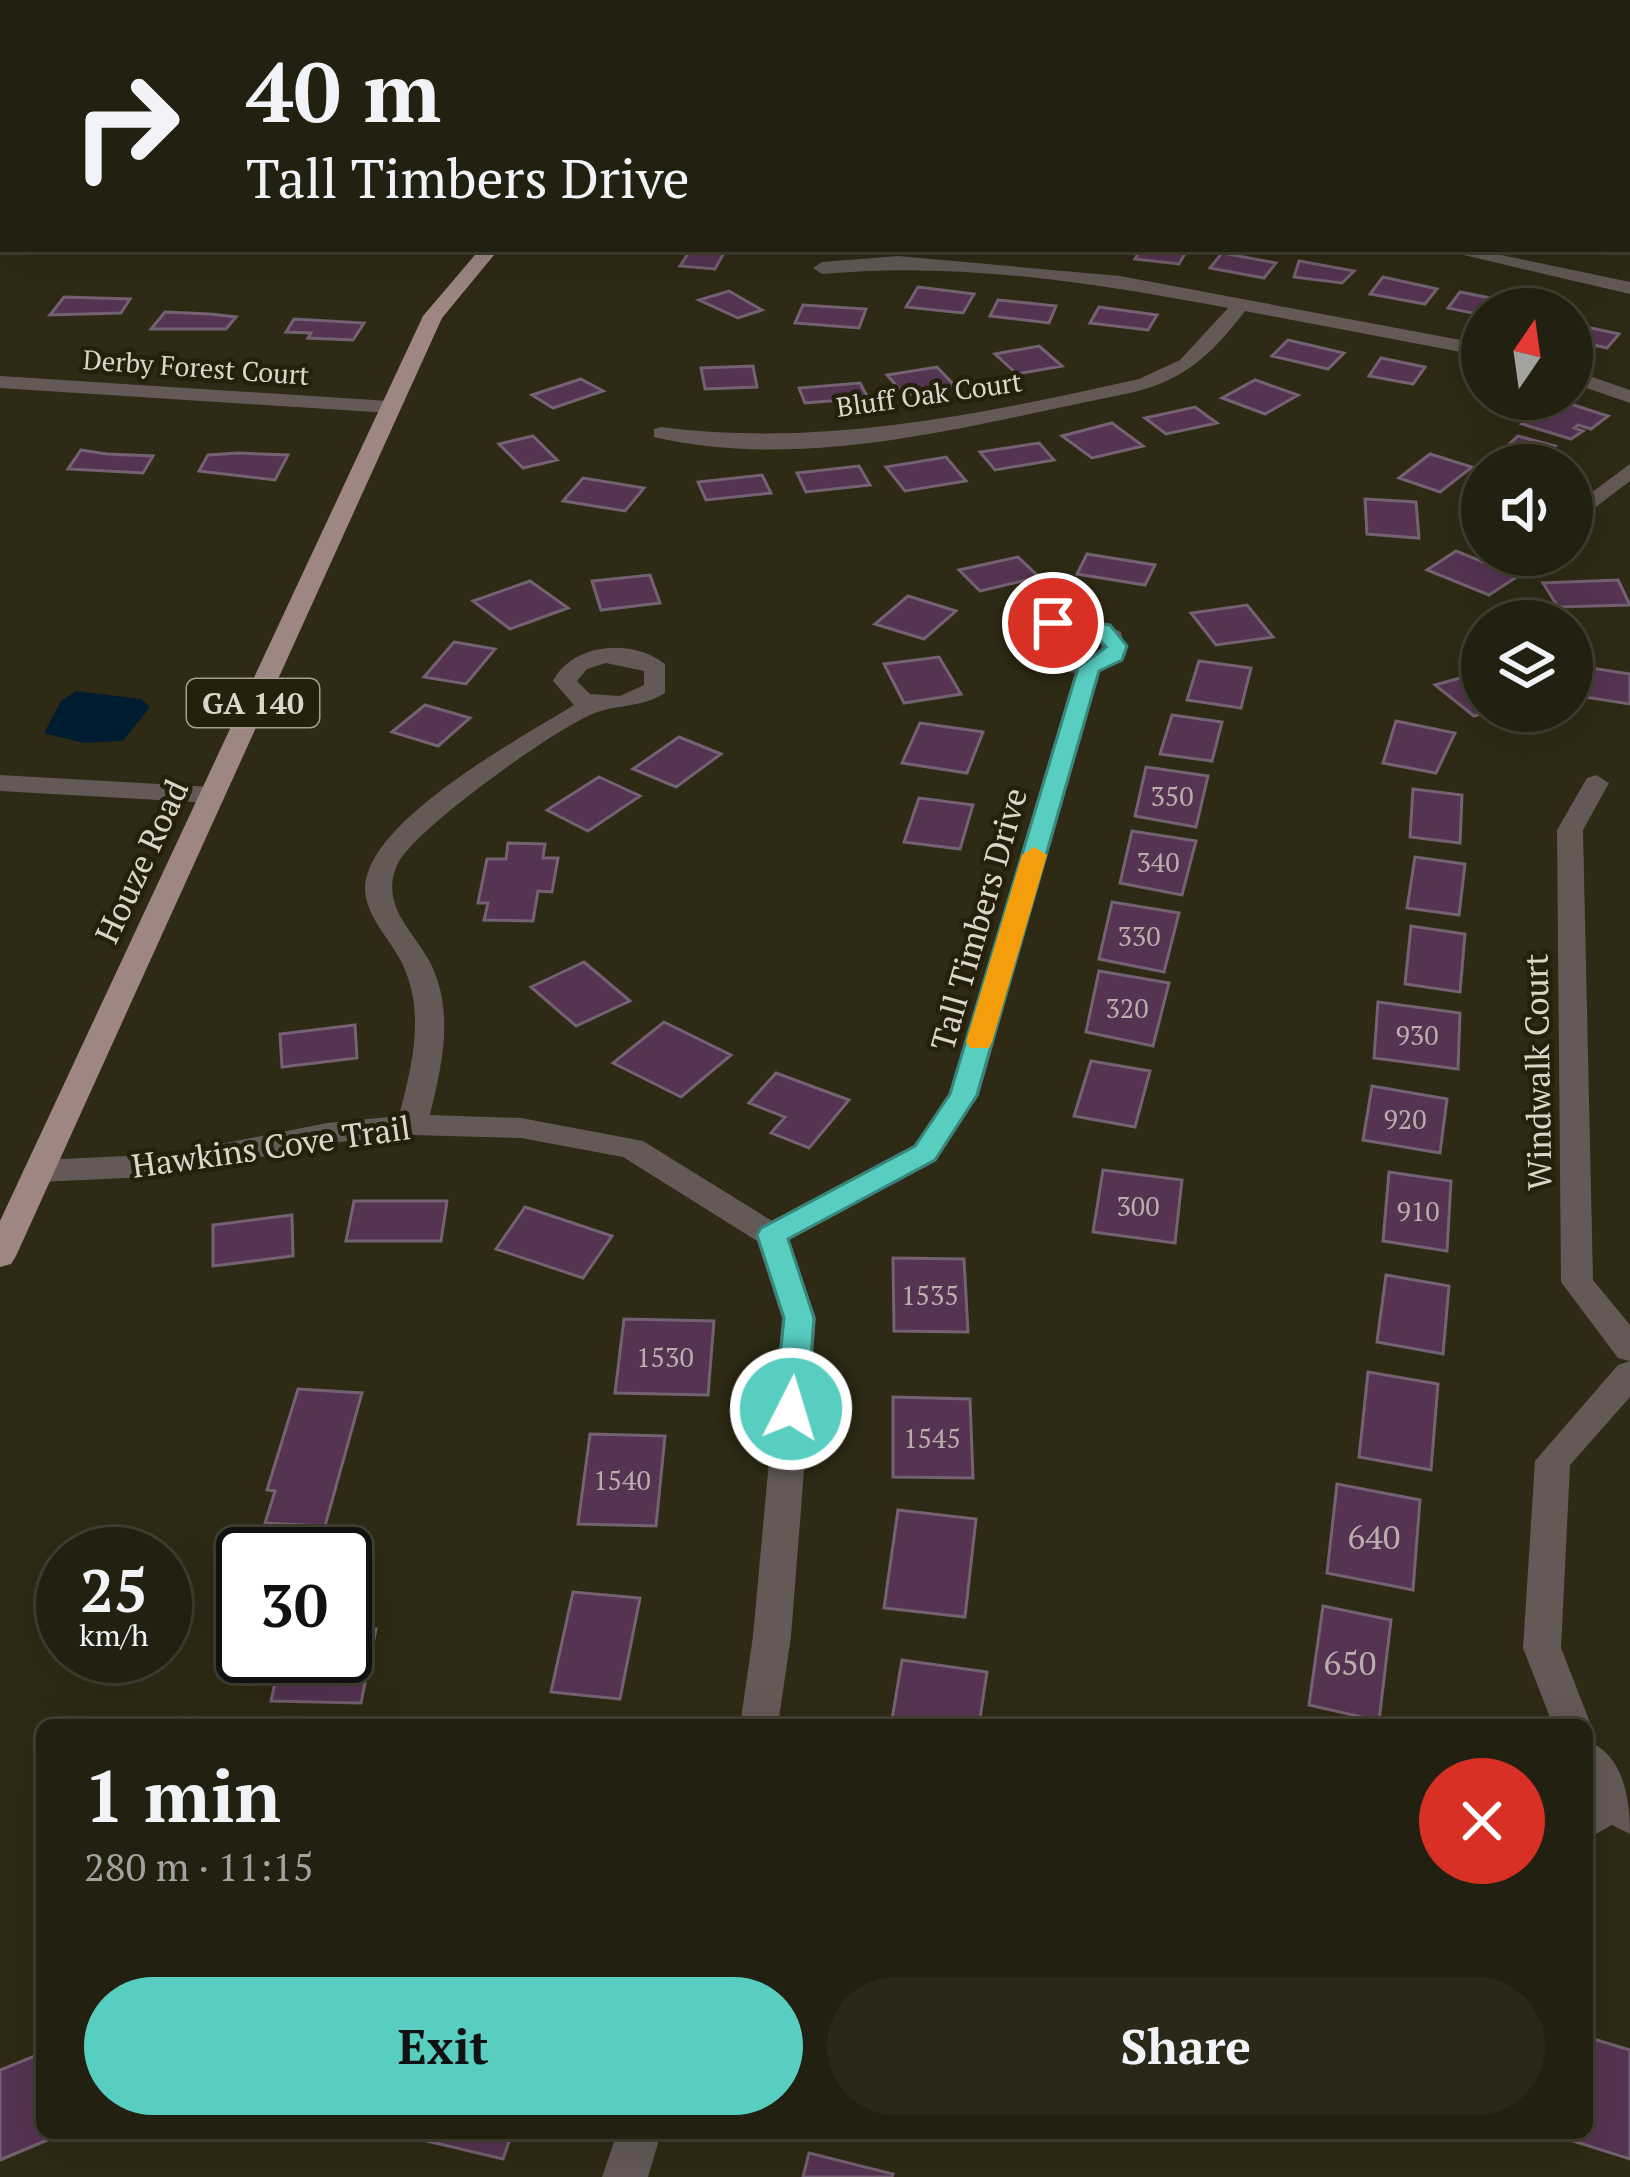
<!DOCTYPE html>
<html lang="en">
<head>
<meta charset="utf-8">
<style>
	body { margin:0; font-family:"PT Serif",serif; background:#2a2819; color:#f1f3f6; height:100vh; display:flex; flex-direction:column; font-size:45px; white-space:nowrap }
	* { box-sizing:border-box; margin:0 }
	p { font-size:39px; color:#a2a39f }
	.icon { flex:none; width:66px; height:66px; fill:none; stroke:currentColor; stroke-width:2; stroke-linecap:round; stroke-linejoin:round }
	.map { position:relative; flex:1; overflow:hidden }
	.details { position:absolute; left:36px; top:1719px; width:1557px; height:420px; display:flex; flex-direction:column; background:#222010; border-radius:18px; box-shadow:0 12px 48px #0002,0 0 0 3px #3f3e30 }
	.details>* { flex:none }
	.hud { position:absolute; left:0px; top:0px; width:1632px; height:252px; box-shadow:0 12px 48px #0002,0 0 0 3px #3f3e30; background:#222010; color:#f1f3f6; overflow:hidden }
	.needle { width:78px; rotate:13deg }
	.controls { position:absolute; left:1461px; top:288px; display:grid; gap:24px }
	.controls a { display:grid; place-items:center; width:132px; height:132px; border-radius:50%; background:#222010; box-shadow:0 12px 48px #0002,0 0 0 3px #3f3e30; font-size:60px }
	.speed { position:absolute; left:36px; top:1527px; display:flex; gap:24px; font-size:60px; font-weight:700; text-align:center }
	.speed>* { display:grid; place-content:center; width:156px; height:156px; border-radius:50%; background:#222010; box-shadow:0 12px 48px #0002,0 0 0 3px #3f3e30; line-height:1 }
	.speed small { font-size:30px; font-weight:400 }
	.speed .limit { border:6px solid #111; border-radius:18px; background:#fff; color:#111 }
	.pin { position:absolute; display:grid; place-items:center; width:102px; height:102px; color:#fff; margin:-51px; border:6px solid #fff; border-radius:50%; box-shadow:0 3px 12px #0007 }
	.me { position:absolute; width:132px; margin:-66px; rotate:5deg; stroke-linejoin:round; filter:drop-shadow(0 0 9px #0008) }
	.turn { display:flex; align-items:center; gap:42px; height:252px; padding:0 48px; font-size:54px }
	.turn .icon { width:156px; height:156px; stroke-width:2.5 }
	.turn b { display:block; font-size:84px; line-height:102px }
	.round { display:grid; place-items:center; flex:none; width:126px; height:126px; border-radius:63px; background:#2a2819 }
	.head { display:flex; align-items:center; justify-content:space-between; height:204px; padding:0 48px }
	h1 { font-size:72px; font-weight:700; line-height:90px }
	.button { display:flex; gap:24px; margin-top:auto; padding:24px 48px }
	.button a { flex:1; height:138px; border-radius:72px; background:#58cec0; color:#111; font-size:48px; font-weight:700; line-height:138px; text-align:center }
	.button a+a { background:#2a2819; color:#f1f3f6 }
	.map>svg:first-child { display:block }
	.water { fill:#001d30 }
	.building { fill:#553451; stroke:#746171; stroke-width:3 }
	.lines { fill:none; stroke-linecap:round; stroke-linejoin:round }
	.minor { fill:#645957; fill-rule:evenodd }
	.tertiary { fill:#645957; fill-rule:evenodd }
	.primary { fill:#9e8683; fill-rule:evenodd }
	.route { fill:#58cec0; stroke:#39867d; stroke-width:3 }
	.slow { fill:#f59e0b }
	.labels { text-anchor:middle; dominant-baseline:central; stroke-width:9; stroke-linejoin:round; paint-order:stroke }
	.far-street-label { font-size:27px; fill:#dad7ca; stroke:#24200c }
	.number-label { font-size:27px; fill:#b9aeac }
	.shield { fill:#24200c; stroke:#a3a091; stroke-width:3 }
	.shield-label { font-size:30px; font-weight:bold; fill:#dad7ca }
	.street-label { font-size:33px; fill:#dad7ca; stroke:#24200c }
	.near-number-label { font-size:33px; fill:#b9aeac }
</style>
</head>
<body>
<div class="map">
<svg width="1630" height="2177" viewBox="0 0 1630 2177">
	<rect width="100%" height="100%" fill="#2e2a15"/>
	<!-- water -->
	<path class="water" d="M76,691L141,699L150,707L123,741L84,743L44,733L61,701Z"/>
	<!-- building -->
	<path class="building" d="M691,249H701L725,251L715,269L680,266Z
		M1141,249H1181L1187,250L1179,264L1135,259Z
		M1222,253L1276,263L1264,278L1210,268Z
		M1299,261L1354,271L1342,283L1294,277Z
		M1383,277L1437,289L1425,304L1370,294Z
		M918,287L974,294L963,313L906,307Z
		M729,291L762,310L738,318L699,300Z
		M1460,292L1516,303L1512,309H1482V315L1448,308Z
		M64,297L130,299L121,313L50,315Z
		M998,300L1056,306L1049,323L990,316Z
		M803,305L866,309L859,328L795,323Z
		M1099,307L1157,315L1148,330L1090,323Z
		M165,312L210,314L236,317L226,329H151Z
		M294,319L364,323L353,340L308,338L311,333L286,332Z
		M1572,324L1619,334L1607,348L1572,340Z
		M1288,340L1344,353L1328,369L1272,356Z
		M1039,346L1062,366L1017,374L995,354Z
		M1381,358L1425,367L1413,384L1369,376Z
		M753,366L757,387L705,389L701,368Z
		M937,367L956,387L905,395L887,375Z
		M581,379L603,391L553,408L532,395Z
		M1255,380L1298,395L1265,414L1222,398Z
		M860,383L868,398L805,403L799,388Z
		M1555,399L1608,416L1591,429L1578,425L1574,428L1583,431L1571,439L1522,424Z
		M1195,407L1217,423L1166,434L1145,418Z
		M1112,423L1143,446L1092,458L1062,436Z
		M533,436L557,460L523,468L499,444Z
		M1518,436L1555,446L1535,465L1490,462Z
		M1039,443L1054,460L995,470L980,452Z
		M81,450L107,454L153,456L143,473L68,469Z
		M238,453L288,455L275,480L199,471L208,455Z
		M1430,454L1472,467L1440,492L1399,478Z
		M946,457L966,481L905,491L886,467Z
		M859,466L870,485L806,492L797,473Z
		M762,475L771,493L706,500L698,482Z
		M583,478L644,488L625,511L563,501Z
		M1365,499L1416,502L1419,538L1367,534Z
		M1456,551L1518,576L1489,595L1427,570Z
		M1087,554L1155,565L1145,585L1077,574Z
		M1018,557L1039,577L980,591L959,570Z
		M650,575L660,603L601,610L592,581Z
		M1618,580L1630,605L1558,607L1543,583Z
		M530,581L568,608L510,629L473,601Z
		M908,596L956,611L924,639L875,624Z
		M1247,605L1273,637L1216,645L1191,613Z
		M454,642L495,649L466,684L424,677Z
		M939,657L961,694L904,703L884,664Z
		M1199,661L1251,668L1241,708L1187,700Z
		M1572,665L1630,674V704L1572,695Z
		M1482,672V711H1490L1474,716L1435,685Z
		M425,705L470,718L438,746L392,732Z
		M1172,715L1222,722L1212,761L1160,754Z
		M1396,721L1455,733L1436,773L1383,763Z
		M920,723L983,732L967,773L902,763Z
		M679,737L721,754L676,787L633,769Z
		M1146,767L1208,776L1196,827L1135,816Z
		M599,777L640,796L588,831L547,810Z
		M1413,789L1462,795L1460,843L1410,837Z
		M919,798L973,805L960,849L904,842Z
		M1132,831L1196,841L1182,895L1120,883Z
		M508,843L545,844L543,858H558L552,892L538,891L533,921L484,920L488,903H478L487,859H506Z
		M1415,857L1465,864L1459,915L1407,908Z
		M1112,902L1179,913L1164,972L1099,959Z
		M1411,926L1465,934L1460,992L1405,984Z
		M584,962L630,1001L576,1026L531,987Z
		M1099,971L1169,983L1153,1046L1086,1032Z
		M1378,1002L1460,1013L1458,1069L1374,1058Z
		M664,1022L731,1055L681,1097L613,1063Z
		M355,1025L357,1058L282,1067L280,1034Z
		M1091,1061L1150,1071L1135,1127L1074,1116Z
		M776,1073L849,1100L809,1148L771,1133L785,1117L749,1103Z
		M1372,1086L1447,1099L1440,1153L1363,1140Z
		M1103,1170L1182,1180L1175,1243L1093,1232Z
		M1389,1172L1451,1181L1447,1251L1383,1241Z
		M354,1201H447L441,1241H346Z
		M525,1207L612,1236L583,1278L496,1249Z
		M292,1215L293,1256L213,1266V1225Z
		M893,1258L964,1259L968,1332L894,1331Z
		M1386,1275L1449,1286L1443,1354L1377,1342Z
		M624,1319L714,1321L708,1395L615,1393Z
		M1368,1372L1438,1384L1431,1470L1359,1457Z
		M298,1389L362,1393L325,1526L265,1523L275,1491L267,1490Z
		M893,1397L970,1399L973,1478L893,1477Z
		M590,1434L665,1436L656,1526L578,1524Z
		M1337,1484L1420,1500L1413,1590L1327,1573Z
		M898,1510L976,1519L965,1617L884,1608Z
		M573,1592L640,1598L620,1699L551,1692Z
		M1323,1606L1391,1620L1379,1721L1309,1705Z
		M345,1628L376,1629L361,1703L271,1701L281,1656H345Z
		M902,1660L987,1672L979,1725H891Z
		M1587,2037L1630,2050V2159L1548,2133H1587Z
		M42,2053V2133H64L0,2160V2070Z
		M393,2133H512L503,2159Z
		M809,2153L893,2174L892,2177H803Z"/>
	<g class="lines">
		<!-- minor -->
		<path class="minor" d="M898,256L1120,276L1482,344V356L1245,311C1212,354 1184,381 1130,393C977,423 810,473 654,437V429L661,427C822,448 982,414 1139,379L1180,360L1228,308C1095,283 957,261 822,274L813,268L822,262Z
			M1572,370L1630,390V403L1572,383Z
			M0,376L389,401L399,407L389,413L0,388Z
			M1630,464V481L1572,525V507Z
			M1053,616L1087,617L1121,632L1126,655L1100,672L979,1095L936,1160L789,1240L816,1318L791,1636L778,1725H740L753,1636L782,1318L757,1241L623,1157L521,1138L412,1135L327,1143L170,1176L39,1182L28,1179L23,1171L28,1163L39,1160L170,1154L327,1123L399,1116C412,1065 426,1013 402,963C391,941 372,923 366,898C351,828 523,737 574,705L553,681C573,643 632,638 665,664V693C641,708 618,704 595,713C557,727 416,828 398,863C389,881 391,898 400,916C409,932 421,946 430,962C455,1012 442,1064 430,1115L521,1118L643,1141L772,1221L914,1146L949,1094L1075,673L1031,666L1013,644L1030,623ZM1055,630L1083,631L1101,640L1102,652L1086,660L1047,655L1038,644ZM606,663L644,671V685L620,696L590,694L577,681L587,669Z
			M0,775L211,787L224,795L211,803L0,791Z
			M1596,775L1609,783L1583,830L1593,1280L1630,1325V1397L1570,1465L1561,1648L1591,1725L1587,1734V1725H1553L1523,1648L1535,1461L1618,1365L1630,1361L1618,1358L1561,1282L1557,830L1587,778Z
			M1587,1741C1624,1754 1630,1800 1630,1834L1612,1825L1587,1839Z
			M617,2133H661L648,2177H602Z"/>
		<!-- tertiary -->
		<path class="tertiary" d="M0,89H3V99H0Z
			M1438,249H1473L1630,282V294Z"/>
		<!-- primary -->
		<path class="primary" d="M480,249H499L442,318L16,1256L11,1264L0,1267V1221L423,316Z"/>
	</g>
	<!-- route -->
	<path class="route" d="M1053,616L1110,625L1127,646L1122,660L1099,671L977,1095L935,1160L788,1239L814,1318L807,1409L802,1417H780L775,1409L784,1318L757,1235L761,1228L915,1146L950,1094L1078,668L1106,647L1095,635L1045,627V618Z"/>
	<!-- slow -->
	<path class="slow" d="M1034,847L1047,855L992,1042L989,1048H970L966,1042L1022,855Z"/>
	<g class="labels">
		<!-- far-street labels -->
		<g class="far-street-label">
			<text transform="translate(196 367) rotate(4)">Derby Forest Court</text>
			<text transform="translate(929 394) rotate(-8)">Bluff Oak Court</text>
		</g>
		<!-- number labels -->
		<g class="number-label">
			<text x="1172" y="796">350</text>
			<text x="1158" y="862">340</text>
			<text x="1139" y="936">330</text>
			<text x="1127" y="1008">320</text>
			<text x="1417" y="1035">930</text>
			<text x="1405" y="1119">920</text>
			<text x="1138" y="1206">300</text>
			<text x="1418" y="1211">910</text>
			<text x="930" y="1295">1535</text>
			<text x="665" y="1357">1530</text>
			<text x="932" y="1438">1545</text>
			<text x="622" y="1480">1540</text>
		</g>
		<!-- shield labels -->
		<rect class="shield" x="187" y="679" width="132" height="48" rx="9"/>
		<g class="shield-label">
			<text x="253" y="703">GA 140</text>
		</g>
		<!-- street labels -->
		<g class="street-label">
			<text transform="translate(141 861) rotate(-65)">Houze Road</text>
			<text transform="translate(978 919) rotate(-74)">Tall Timbers Drive</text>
			<text transform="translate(1537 1072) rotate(-91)">Windwalk Court</text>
			<text transform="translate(271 1146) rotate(-8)">Hawkins Cove Trail</text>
		</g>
		<!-- near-number labels -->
		<g class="near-number-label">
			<text x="1374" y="1536">640</text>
			<text x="1350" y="1662">650</text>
		</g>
	</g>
</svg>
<div class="controls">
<a><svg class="needle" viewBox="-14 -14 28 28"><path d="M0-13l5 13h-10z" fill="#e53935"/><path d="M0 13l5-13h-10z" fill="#a2a39f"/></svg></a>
<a><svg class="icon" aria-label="sound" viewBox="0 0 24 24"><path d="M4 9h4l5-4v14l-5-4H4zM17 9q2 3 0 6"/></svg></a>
<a><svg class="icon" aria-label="layers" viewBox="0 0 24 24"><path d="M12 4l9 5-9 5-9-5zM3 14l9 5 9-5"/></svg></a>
</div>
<div class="speed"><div>25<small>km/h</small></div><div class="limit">30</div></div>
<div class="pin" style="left:1053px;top:623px;background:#d93025"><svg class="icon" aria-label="arrive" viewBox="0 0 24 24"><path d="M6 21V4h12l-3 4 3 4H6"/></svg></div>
<svg class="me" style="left:791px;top:1409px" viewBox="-20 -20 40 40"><circle r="17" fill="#58cec0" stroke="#fff" stroke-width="3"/><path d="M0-11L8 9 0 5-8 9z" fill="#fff"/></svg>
<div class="hud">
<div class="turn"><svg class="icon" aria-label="right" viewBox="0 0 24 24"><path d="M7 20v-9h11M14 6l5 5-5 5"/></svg><div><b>40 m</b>Tall Timbers Drive</div></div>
</div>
<section class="details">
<div class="head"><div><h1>1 min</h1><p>280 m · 11:15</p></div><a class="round" style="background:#d93025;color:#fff"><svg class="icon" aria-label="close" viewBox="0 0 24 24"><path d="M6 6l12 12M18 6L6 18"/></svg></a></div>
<div class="button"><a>Exit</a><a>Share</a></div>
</section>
</div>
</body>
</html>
